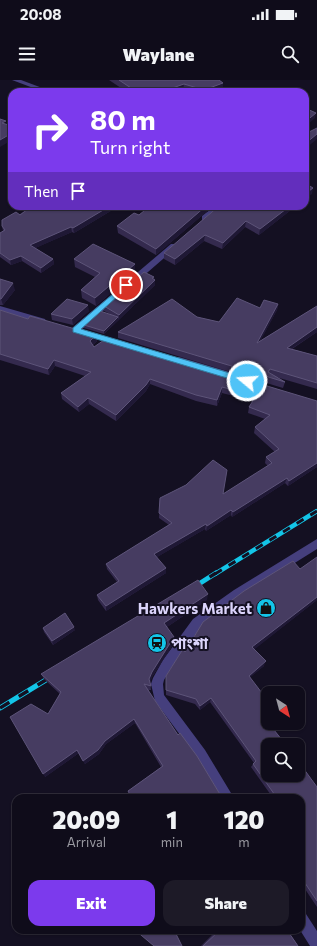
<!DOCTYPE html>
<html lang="en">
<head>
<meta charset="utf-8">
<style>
	body { margin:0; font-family:Commissioner,"Noto Sans Bengali",sans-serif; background:#1d1a27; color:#f1f3f6; height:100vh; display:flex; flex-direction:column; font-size:15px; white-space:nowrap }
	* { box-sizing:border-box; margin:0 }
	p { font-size:13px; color:#9b9ba2 }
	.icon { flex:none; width:22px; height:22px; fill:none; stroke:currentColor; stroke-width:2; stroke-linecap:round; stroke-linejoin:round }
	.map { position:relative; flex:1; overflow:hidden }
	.panel { position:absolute; left:12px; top:714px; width:293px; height:140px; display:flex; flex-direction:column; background:#0f0c1a; border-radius:12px; box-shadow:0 1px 3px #0004,0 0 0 1px #2f2c39 }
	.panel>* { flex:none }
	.guide { position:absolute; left:8px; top:8px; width:301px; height:122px; border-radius:12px; box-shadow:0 1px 3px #0004,0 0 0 1px #2f2c39; background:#7c3aed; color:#fff; overflow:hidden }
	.needle { width:26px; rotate:144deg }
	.tools { position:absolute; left:261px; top:606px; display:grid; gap:8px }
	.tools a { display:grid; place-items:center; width:44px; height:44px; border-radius:8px; background:#0f0c1a; box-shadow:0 1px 3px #0004,0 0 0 1px #2f2c39; font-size:20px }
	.pin { position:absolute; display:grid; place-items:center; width:34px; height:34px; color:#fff; margin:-17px; border:2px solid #fff; border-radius:50%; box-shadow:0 1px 4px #0007 }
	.me { position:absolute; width:44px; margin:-22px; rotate:288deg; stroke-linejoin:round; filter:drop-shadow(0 0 3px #0008) }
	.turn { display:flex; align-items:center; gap:14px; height:84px; padding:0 16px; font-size:18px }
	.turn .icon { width:52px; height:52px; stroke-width:2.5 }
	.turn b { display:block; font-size:28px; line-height:34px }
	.then { display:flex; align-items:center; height:38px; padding:0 16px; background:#0003; gap:8px; font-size:15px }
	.eta { display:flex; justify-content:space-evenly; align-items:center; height:68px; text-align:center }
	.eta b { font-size:24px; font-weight:800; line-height:28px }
	.button { display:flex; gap:8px; margin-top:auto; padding:8px 16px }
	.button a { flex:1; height:46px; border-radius:12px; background:#7c3aed; color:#fff; font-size:16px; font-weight:800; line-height:46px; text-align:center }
	.button a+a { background:#1d1a27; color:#f1f3f6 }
	.status { display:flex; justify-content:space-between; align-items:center; height:28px; padding:0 20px; background:#0f0c1a; direction:ltr }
	.status svg { height:11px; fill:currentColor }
	header { display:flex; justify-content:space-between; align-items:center; height:52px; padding:0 16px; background:#0f0c1a; font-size:18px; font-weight:800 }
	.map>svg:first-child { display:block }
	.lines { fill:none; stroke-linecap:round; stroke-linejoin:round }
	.minor { fill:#453f7d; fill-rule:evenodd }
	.rail-far1-casing { stroke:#13c5e8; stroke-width:4.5 }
	.rail-casing { stroke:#13c5e8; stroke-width:5 }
	.rail-far1 { stroke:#141022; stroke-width:3; stroke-dasharray:8; stroke-linecap:butt }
	.rail { stroke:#141022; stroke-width:3.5; stroke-dasharray:11; stroke-linecap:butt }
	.wall { fill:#342a4e }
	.shaded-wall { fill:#1f1835 }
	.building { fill:#463c61; stroke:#5d5479 }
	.route { fill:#4fc3f7; stroke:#337fa1 }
	.labels { text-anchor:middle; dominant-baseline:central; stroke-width:4; stroke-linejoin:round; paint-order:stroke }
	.poi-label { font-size:15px; font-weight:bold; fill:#dbd4fb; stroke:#141022; text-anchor:end }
</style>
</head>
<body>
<div class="status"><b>20:08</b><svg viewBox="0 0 49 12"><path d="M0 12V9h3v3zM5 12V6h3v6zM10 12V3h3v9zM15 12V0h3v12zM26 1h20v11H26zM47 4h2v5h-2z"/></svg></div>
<header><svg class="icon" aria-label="menu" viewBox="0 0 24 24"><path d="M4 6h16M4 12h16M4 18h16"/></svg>Waylane<svg class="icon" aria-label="search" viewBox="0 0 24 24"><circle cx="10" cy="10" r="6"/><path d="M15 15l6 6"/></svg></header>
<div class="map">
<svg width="317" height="866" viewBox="0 0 317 866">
	<rect width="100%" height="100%" fill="#141022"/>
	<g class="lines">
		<!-- minor -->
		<path class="minor" d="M12,0H21L53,12H44Z
			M215,126H223L208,140H202V136Z
			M171,164H177L178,166L81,250L122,261V265L119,266L80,254V251L75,253L72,252V248Z
			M0,226L45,239L46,241L42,244L0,232Z
			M179,277L230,292L231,294L227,297L176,282L175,280L176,278Z
			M317,459V469L242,516L201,547L171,588L164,600L163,604L164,615L205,670L234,718H221L197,678L155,621L151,604L153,598L163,580L193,539L234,510Z
			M301,832L306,834L317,851V866H310L300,850Z"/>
		<!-- rail-far1 casing -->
		<g class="rail-far1-casing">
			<path id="rail-far1" d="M215,494L317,431"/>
		</g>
		<!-- rail casing -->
		<g class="rail-casing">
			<path id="rail" d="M191,509L216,493
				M0,628L54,595"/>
		</g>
		<!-- rail-far1 -->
		<use href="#rail-far1" class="rail-far1"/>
		<!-- rail -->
		<use href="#rail" class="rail"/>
	</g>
	<!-- wall -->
	<path class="wall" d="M109,0H219L223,10L216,12H188L183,11L180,12H127Z
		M32,126H114V129L74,153L72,152L35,168L53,179L54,184L41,193L22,181L11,185L0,177V153L3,151L2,146Z
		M213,126L156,175L118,153L117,146L139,135Z
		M219,126H296L259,155L245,147L222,169L204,161L175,185L164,179V173Z
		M74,179L135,184V192L96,226L82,218L81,210L95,197L75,187Z
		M154,197L155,205L104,254L84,248V245L110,234L104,231V226Z
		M0,199L15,210L3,225H0Z
		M278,224L277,230L260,261L317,226V252L292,269L317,276V309L276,297L285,302L283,308L118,258V252L197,237L219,242L260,228Z
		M0,230L28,239L96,255L97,261L93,265L94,267L317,321V387L288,406L285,403L232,437L231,435L206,451L205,449L157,477L166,493L106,531L98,520L97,515L117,502L107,489L106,484L169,445L159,438L160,418L223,414L268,386L265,383L266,377L275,372L254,353L255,347L265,339L248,333L249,327L253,321L222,313L217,326L196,321L150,304L146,311L116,341L89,324L79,332L62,319L61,313L85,296L55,286L49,295L0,280Z
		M89,231L73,245L52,240L51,234Z
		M207,520L167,547L174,563L152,597L150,602L151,610H148L178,655L221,716L225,718H131L129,714L128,711L161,687L135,643L106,664L99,674L85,684L79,673L45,697L48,634L60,614L44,599L41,594Z
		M317,520L254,569L264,586L250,597L282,646L275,651L317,707V827L301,803V718H273L251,687L254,683L210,622L200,630L195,624L166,615V596L185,572Z
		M43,548L75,550L53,565L44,552Z
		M217,850H287L298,866H201Z"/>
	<!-- shaded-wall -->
	<path class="shaded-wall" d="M223,3V10L216,12H203L204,10Z
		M184,4L183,11L180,12H164V11Z
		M316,33L315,38L305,47V42Z
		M12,39V46H11L10,40Z
		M309,44L307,50L305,52V47Z
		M12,53V60L0,67V60Z
		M317,54V59L305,69L306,63Z
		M313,108L312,114L305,119V114Z
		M110,126H114V129L74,153L73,148Z
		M206,126H213L156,175V169Z
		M290,126H296L259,155L260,149Z
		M246,141L245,147L222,169L223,163Z
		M71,147L72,152L31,170L30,165Z
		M205,155L204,161L175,185V179Z
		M21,176L22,181L11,185L10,180Z
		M53,179L54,184L41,193V188Z
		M135,184V192L96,226L95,218Z
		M154,197V201L155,200V205L119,240V235Z
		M13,203L15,210L3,225L1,219Z
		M278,224L277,230L256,269L257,263Z
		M88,225L89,231L73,245L72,239Z
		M118,237L119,240L104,254V251Z
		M317,247V252L285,273L287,268Z
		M96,255L97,261L90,267V261Z
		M54,280L55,286L49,295L48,289Z
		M150,299V304L146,311L116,341V335Z
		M222,307V313L217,326V320Z
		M88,318L89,324L79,332L78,327Z
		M317,383V387L288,406L289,401Z
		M287,398L285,403L232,437L233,432Z
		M231,430V435L206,451L207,446Z
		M206,444L205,449L154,479V474Z
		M166,488V493L106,531V526Z
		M208,514L207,520L164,549V543Z
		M317,517V520L251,572L252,567Z
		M74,547L75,550L53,565L52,561Z
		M174,557V563L152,597L150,604L149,599L152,592Z
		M266,581L264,586L247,600L249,596Z
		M211,618L210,622L200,630V626Z
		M134,639L135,643L106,664L99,674L85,684L83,681L105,661Z
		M284,643L282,646L272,654L274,650Z
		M77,670L79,673L45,697L43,694Z"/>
	<!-- building -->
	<path class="building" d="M119,0H219L223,3L204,10L184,4L164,11L162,10L159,12H137Z
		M305,28L316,33L305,42Z
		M0,39L6,41L2,43L12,46V53L0,60Z
		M305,42L309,44L305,47Z
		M317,48V54L306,63H305V52L307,53Z
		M305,103L313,108L305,114Z
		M32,126H110L73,148L71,147L30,165L53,179L41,188L21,176L10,180L0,173V153L5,150L2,146V140L16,132L20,135Z
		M150,126H206L156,169L117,146L134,133L139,135Z
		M219,126H290L260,149L246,141L223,163L205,155L175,179L164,173Z
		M93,164L135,184L95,218L81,210L100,193L74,179Z
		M144,192L154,197L152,198L155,200L119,235L104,226Z
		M0,199L13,203L1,219H0Z
		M237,218L260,228L264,220L278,224L257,263L317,226V247L287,268L317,276V303L270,289L268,292L285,302L118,252L172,219L197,237L219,242Z
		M67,219L88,225L72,239L51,234Z
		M0,230L28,239L30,236L96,255L90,261L94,267L107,258L317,321V383L289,401L287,398L233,432L231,430L207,446L206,444L154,474L166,488L106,526L97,515L119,501L106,484L172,443L159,433L160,418L186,405L213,380L227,390L223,414L272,383L266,377L279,369L255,347L270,335L249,327L256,316L222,307L217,320L196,315L150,299L146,305L116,335L88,318L78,327L61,313L91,292L54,280L48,289L0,274Z
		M100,231L118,237L104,251L84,245Z
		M317,477V517L252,567L266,581L249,596L268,621V643H284L274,650L286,665H268V695H298V681L317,707V821L301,797V718H277L253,684L256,681L211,618L200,626L196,619L166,610V596L183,569L185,572L203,542L244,511L293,481L300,489Z
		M198,500L208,514L164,543L174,557L152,592L149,599L151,606L144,604L178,655L180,653L197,676L221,716L224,717L225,718H132L128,711L163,686L134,639L105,661L98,670L83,681L77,670L43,694L10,637L31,624L48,634L61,612L41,594Z
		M65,533L74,547L52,561L43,548Z
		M135,850H174L182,866H154Z
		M220,850H287L298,866H203Z"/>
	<!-- route -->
	<path class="route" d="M126,203L129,205L128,207L81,249L250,299V303L247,304L73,252V248Z"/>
	<!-- icons -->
	<defs>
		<g id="shop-disc" transform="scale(1)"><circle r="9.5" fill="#13c5e8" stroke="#141022"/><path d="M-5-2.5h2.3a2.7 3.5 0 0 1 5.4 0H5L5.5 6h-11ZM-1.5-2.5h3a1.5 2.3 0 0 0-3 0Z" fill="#111"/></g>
		<g id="station-disc" transform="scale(1)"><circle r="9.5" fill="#13c5e8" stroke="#141022"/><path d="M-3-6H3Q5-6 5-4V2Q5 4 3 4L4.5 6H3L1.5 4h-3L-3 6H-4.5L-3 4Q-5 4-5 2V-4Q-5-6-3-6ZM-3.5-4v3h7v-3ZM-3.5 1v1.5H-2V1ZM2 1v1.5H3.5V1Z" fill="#111"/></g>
	</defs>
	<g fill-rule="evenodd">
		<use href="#shop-disc" x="266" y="528"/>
		<use href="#station-disc" x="157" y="563"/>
	</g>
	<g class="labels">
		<!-- poi labels -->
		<g class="poi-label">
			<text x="252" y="528">Hawkers Market</text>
			<text x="171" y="563" text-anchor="start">পাংশা</text>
		</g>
	</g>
</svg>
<div class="tools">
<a><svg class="needle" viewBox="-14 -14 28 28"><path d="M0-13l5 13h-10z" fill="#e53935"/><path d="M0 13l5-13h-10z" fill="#9b9ba2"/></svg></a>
<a><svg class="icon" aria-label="search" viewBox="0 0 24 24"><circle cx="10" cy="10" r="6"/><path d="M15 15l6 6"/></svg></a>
</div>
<div class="pin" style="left:126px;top:205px;background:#d93025"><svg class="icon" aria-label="arrive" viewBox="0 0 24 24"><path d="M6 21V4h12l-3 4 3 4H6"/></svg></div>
<svg class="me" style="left:247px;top:301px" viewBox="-20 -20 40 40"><circle r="17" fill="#4fc3f7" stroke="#fff" stroke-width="3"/><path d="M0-11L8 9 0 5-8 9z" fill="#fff"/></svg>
<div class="guide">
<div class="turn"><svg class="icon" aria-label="right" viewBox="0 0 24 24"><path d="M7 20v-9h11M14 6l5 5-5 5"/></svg><div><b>80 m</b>Turn right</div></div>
<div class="then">Then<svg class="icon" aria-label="arrive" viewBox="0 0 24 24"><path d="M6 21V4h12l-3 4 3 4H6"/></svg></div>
</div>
<section class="panel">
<div class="eta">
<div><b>20:09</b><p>Arrival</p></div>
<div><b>1</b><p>min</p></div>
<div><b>120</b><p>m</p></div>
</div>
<div class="button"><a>Exit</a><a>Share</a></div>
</section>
</div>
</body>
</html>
